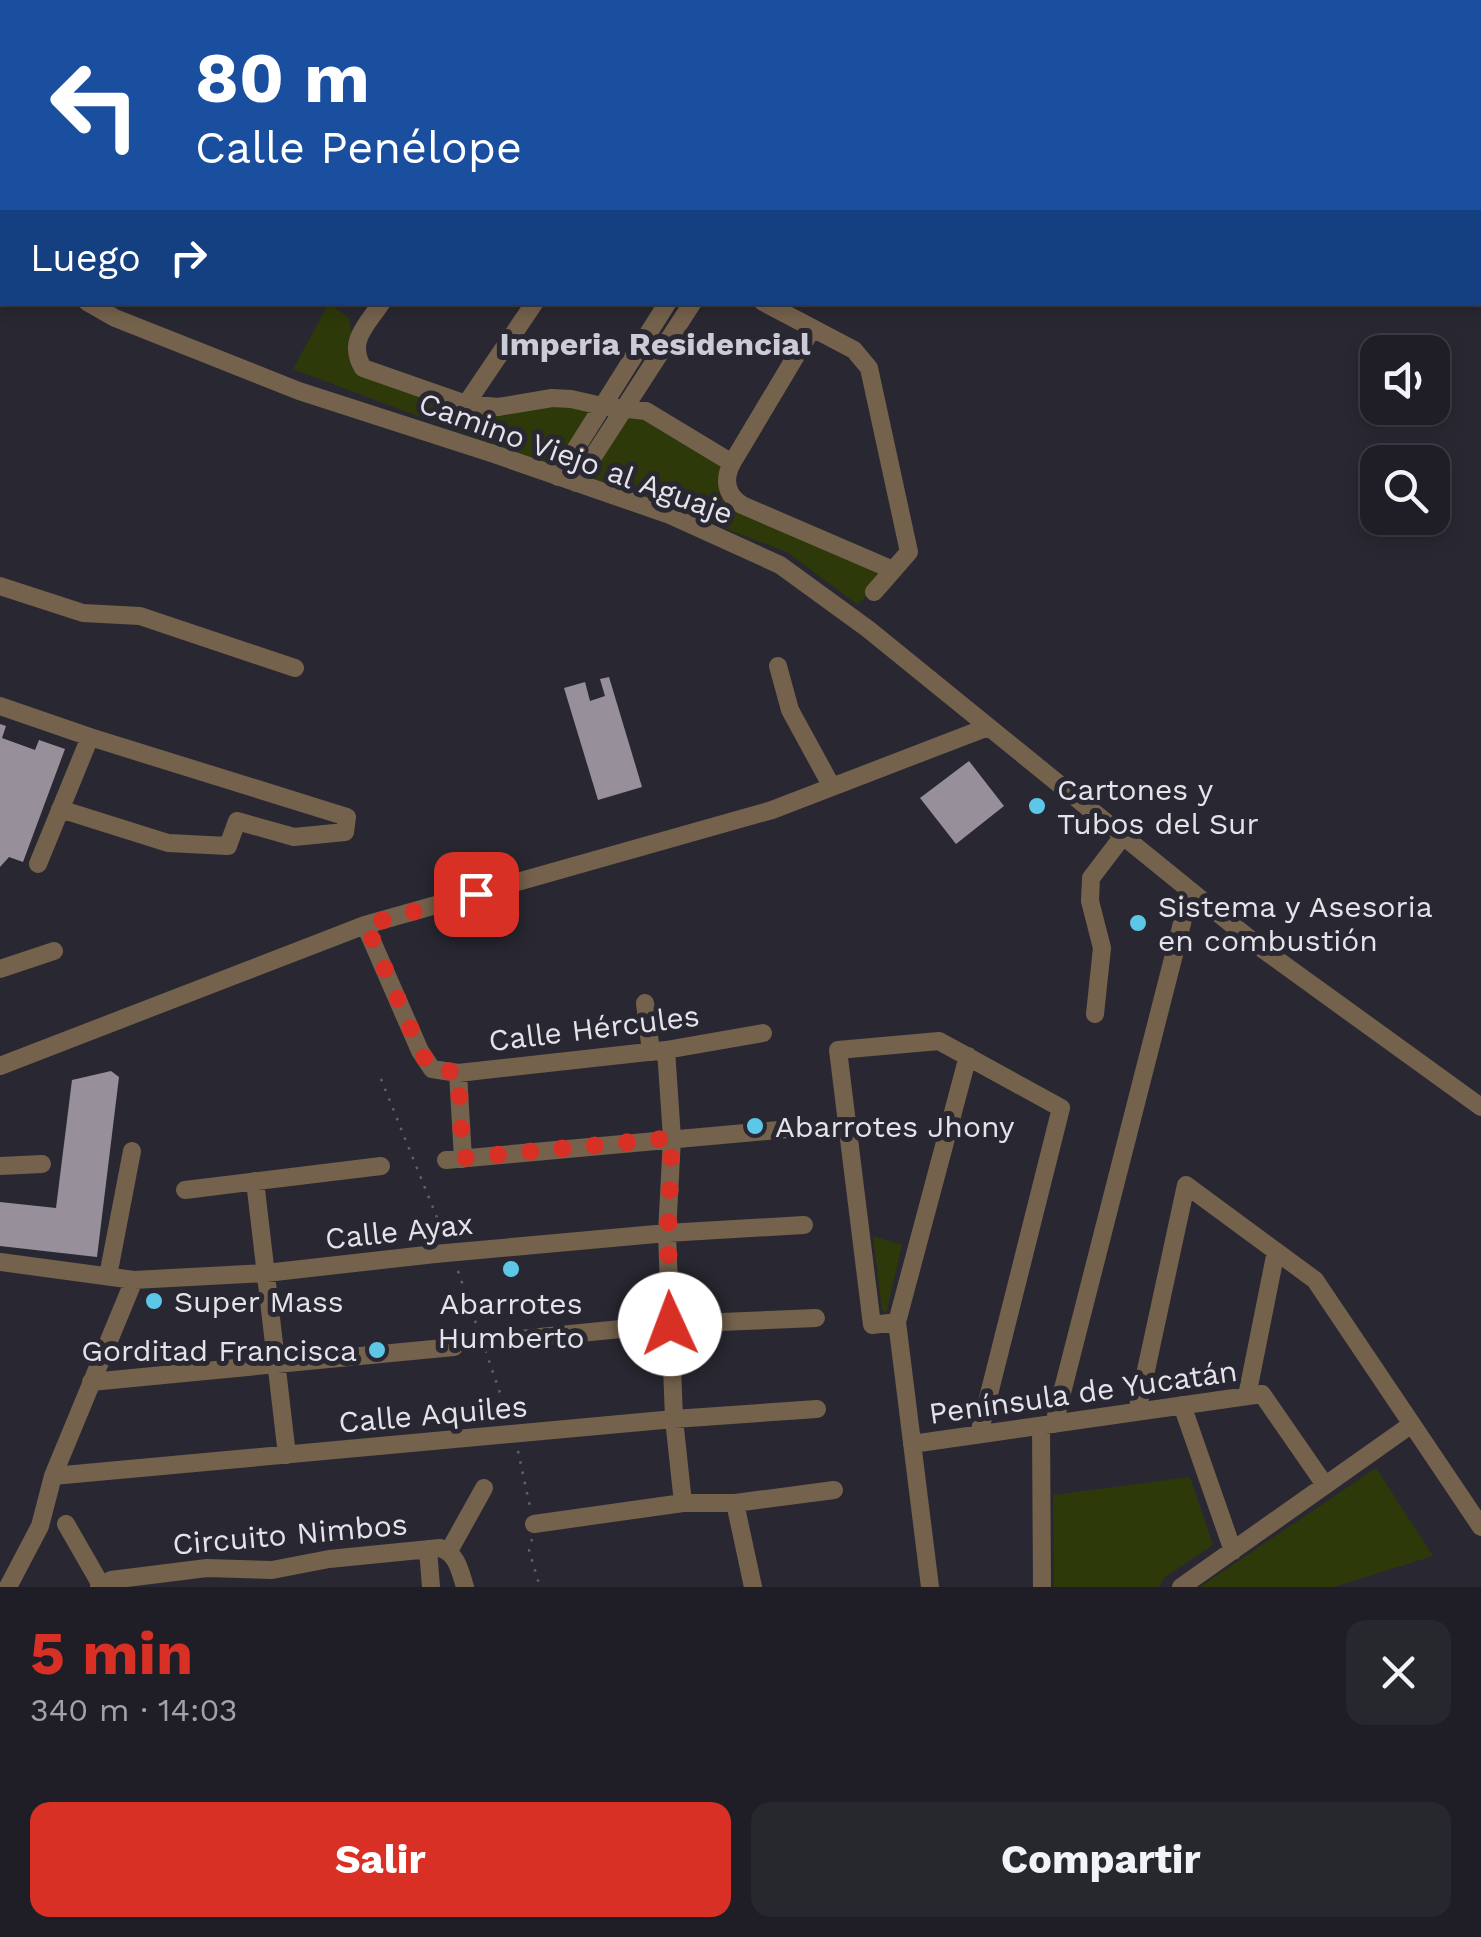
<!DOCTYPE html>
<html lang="es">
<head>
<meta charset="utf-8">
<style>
	body { margin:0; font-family:"Work Sans",sans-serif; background:#27272e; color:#f1f3f6; height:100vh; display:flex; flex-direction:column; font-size:38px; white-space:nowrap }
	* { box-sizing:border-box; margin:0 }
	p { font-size:32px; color:#a1a2a7 }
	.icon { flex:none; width:55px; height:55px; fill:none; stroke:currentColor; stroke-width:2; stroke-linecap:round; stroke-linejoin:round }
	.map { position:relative; height:1587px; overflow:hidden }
	.side { display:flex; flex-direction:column; background:#1f1e26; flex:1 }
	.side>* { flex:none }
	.guide { position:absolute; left:0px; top:0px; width:1482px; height:305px; box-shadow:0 5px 15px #0003,0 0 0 2px #3c3c43; background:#1a4fa0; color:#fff; overflow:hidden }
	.buttons { position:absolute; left:1360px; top:335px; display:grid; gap:20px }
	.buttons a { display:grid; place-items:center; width:90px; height:90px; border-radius:20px; background:#1f1e26; box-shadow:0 5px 15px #0003,0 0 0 2px #3c3c43; font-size:50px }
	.pin { position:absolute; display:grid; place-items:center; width:85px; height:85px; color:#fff; margin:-42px; border-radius:20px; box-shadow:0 5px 15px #0006 }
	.me { position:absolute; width:110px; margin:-55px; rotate:358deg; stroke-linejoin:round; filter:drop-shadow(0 0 8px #0008) }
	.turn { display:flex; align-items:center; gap:35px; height:210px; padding:0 30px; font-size:45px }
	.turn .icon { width:130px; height:130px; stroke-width:2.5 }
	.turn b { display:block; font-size:70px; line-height:85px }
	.then { display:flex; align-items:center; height:95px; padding:0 30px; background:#0003; gap:20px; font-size:38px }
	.round { display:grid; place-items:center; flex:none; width:105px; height:105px; border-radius:20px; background:#27272e }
	.summary { display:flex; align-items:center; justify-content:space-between; height:170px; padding:0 30px }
	h1 { font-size:60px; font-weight:700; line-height:75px; color:#d93025 }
	.cta { display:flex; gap:20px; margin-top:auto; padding:20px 30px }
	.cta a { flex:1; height:115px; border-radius:20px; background:#d93025; color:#fff; font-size:40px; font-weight:700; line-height:115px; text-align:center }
	.cta a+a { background:#27272e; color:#f1f3f6 }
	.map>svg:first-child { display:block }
	.green { fill:#2d3909 }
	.building { fill:#97909b }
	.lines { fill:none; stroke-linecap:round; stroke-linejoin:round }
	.path { stroke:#62616a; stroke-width:2.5; stroke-dasharray:2.5 8; stroke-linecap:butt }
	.minor { stroke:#75624c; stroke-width:18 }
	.highway { stroke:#e0b176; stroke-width:28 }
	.minor-bridge { stroke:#75624c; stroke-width:18 }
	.route { stroke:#d93025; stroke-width:18; stroke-dasharray:0 32.4 }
	.poi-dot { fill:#5dc7e8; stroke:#292832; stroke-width:4 }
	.labels { text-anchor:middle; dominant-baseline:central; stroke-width:10; stroke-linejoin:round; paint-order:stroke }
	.street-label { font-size:30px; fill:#e4e3ea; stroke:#292832 }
	.poi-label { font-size:30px; fill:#e4e3ea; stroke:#292832; text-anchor:start }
	.neighbourhood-label { font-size:32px; font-weight:bold; fill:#cccbd8; stroke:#292832 }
</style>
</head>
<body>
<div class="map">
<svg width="1481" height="1587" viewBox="0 0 1481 1587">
	<rect width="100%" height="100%" fill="#292832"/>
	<!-- green -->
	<path class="green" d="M329,303L349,318L353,341V357L464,406L534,403L596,407L555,468L293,369Z
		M629,414L643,415L725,465L729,500L887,571L858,605L787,552L587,476Z
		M873,1236L902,1245L887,1310L885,1312L882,1310Z
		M1376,1468L1433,1556L1334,1587H1200Z
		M1190,1477L1213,1545L1165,1577L1159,1587H1054L1053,1495Z"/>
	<!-- building -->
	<path class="building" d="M609,677L642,787L598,800L564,688L585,682L590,701L605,696L600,679Z
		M0,724L6,726L2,738L35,750L39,740L65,749L23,862L9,857L0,867Z
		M969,761L1004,806L956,844L920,798Z
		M111,1071L119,1077L97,1257L0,1246V1202L56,1208L72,1080Z"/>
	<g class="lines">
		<!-- path -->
		<path class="path" d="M381,1079L444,1235
			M458,1271L509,1419
			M518,1451L530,1507
			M532,1539L529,1550L540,1587"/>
		<!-- minor -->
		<path class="minor" d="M807,0L812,2
			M1354,0L1358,2
			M878,2L879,0
			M990,2L992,0
			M0,50L2,47
			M1480,74L1481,75
			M0,242L2,246
			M87,302L115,318L299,391L494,454L670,515L780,565L868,629L1261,948L1481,1107
			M382,302C366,326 347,341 363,368L466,404L498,407L552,398L571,399L602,406L646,411L732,463C723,480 726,495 742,505L893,570
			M763,302L854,350L869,368L909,552L874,592
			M466,404L535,302
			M732,463L812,329
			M558,477L668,302
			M576,483L693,302
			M0,586L83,613L140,616L295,668
			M778,666L790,710L832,787
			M0,706L90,737L347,817L345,832L294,837L237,821L228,846L168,843L60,809
			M38,864L90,737
			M365,925L420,1051L432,1069L458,1073L666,1050L763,1033
			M0,969L54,951
			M645,1003L651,1052
			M1095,1014L1102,948L1090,901L1091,878L1123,836
			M666,1050L672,1138L667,1233L674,1419L683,1503
			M0,1066L365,925L772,810L988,727
			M458,1073L463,1159
			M446,1160L789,1129
			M0,1166L42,1164
			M255,1181L287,1455
			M185,1190L381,1166
			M457,1252L667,1233L804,1225
			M0,1262L134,1280L266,1273L435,1254
			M108,1276L132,1151
			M897,1322L968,1056
			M510,1340L671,1324L816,1318
			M91,1382L454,1347
			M1247,1396L1276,1251
			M1182,1405L1233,1551
			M1137,1412L1186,1185L1315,1280L1481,1527
			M1054,1424L1190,892
			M1041,1426L1042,1587
			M912,1444L1262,1394L1325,1485
			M53,1476L674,1419L817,1409
			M735,1503L753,1587
			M66,1524L101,1585
			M534,1524L683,1503H735L834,1490
			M428,1549L431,1587
			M449,1551L484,1488
			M8,1587L40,1526L53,1476L134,1280
			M99,1587L111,1580L207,1568L272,1570L329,1559L440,1548C457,1553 460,1571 465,1587
			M930,1587L897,1322L872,1325L838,1050L939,1041L1061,1108L979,1434
			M1181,1587L1412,1424"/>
		<!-- highway -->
		<path class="highway" d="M48,2L49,0
			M79,2L81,0
			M0,84L2,80
			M0,132L2,128"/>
		<!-- minor-bridge -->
		<path class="minor-bridge" d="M435,1254L457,1252"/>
	</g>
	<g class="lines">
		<!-- route -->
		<path class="route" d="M476,894L366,925L420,1051L432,1070L458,1072L463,1158L672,1138L668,1232L670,1324"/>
	</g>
	<!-- markers -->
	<g class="poi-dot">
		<circle cx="1037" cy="806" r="10"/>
		<circle cx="1138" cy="923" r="10"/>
		<circle cx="755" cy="1126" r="10"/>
		<circle cx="511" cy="1269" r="10"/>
		<circle cx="154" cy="1301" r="10"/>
		<circle cx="377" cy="1350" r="10"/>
	</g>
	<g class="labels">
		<!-- street labels -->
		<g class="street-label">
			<text transform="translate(576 458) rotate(20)">Camino Viejo al Aguaje</text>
			<text transform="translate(594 1028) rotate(-7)">Calle Hércules</text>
			<text transform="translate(399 1231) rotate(-6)">Calle Ayax</text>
			<text transform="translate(1083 1392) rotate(-8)">Península de Yucatán</text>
			<text transform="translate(433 1414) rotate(-5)">Calle Aquiles</text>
			<text transform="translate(290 1534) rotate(-5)">Circuito Nimbos</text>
		</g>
		<!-- poi labels -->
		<g class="poi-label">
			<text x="1057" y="789">Cartones y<tspan x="1057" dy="34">Tubos del Sur</tspan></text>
			<text x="1158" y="906">Sistema y Asesoria<tspan x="1158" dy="34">en combustión</tspan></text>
			<text x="775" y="1126">Abarrotes Jhony</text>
			<text x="174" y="1301">Super Mass</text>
			<text x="511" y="1303" text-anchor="middle">Abarrotes<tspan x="511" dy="34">Humberto</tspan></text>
			<text x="357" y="1350" text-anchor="end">Gorditad Francisca</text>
		</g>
		<!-- neighbourhood labels -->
		<g class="neighbourhood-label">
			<text x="655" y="344">Imperia Residencial</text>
		</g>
	</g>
</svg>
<div class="buttons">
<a><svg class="icon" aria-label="sound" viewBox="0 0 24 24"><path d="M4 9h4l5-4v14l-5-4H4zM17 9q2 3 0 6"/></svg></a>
<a><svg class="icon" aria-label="search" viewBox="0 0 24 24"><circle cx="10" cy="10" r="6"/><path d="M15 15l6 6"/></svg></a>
</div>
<div class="pin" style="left:476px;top:894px;background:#d93025"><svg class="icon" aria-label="arrive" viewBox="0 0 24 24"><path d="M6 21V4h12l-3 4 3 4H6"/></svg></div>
<svg class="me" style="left:670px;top:1324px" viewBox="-20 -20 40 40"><circle r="19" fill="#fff"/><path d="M0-13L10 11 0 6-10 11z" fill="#d93025"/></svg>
<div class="guide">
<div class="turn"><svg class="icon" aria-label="left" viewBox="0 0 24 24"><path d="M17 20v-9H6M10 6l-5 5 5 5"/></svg><div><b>80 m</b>Calle Penélope</div></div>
<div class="then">Luego<svg class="icon" aria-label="right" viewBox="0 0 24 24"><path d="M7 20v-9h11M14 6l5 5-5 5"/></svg></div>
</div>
</div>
<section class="side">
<div class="summary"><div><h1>5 min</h1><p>340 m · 14:03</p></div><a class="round"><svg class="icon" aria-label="close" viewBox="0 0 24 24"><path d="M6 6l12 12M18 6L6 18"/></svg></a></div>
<div class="cta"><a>Salir</a><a>Compartir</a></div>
</section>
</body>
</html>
